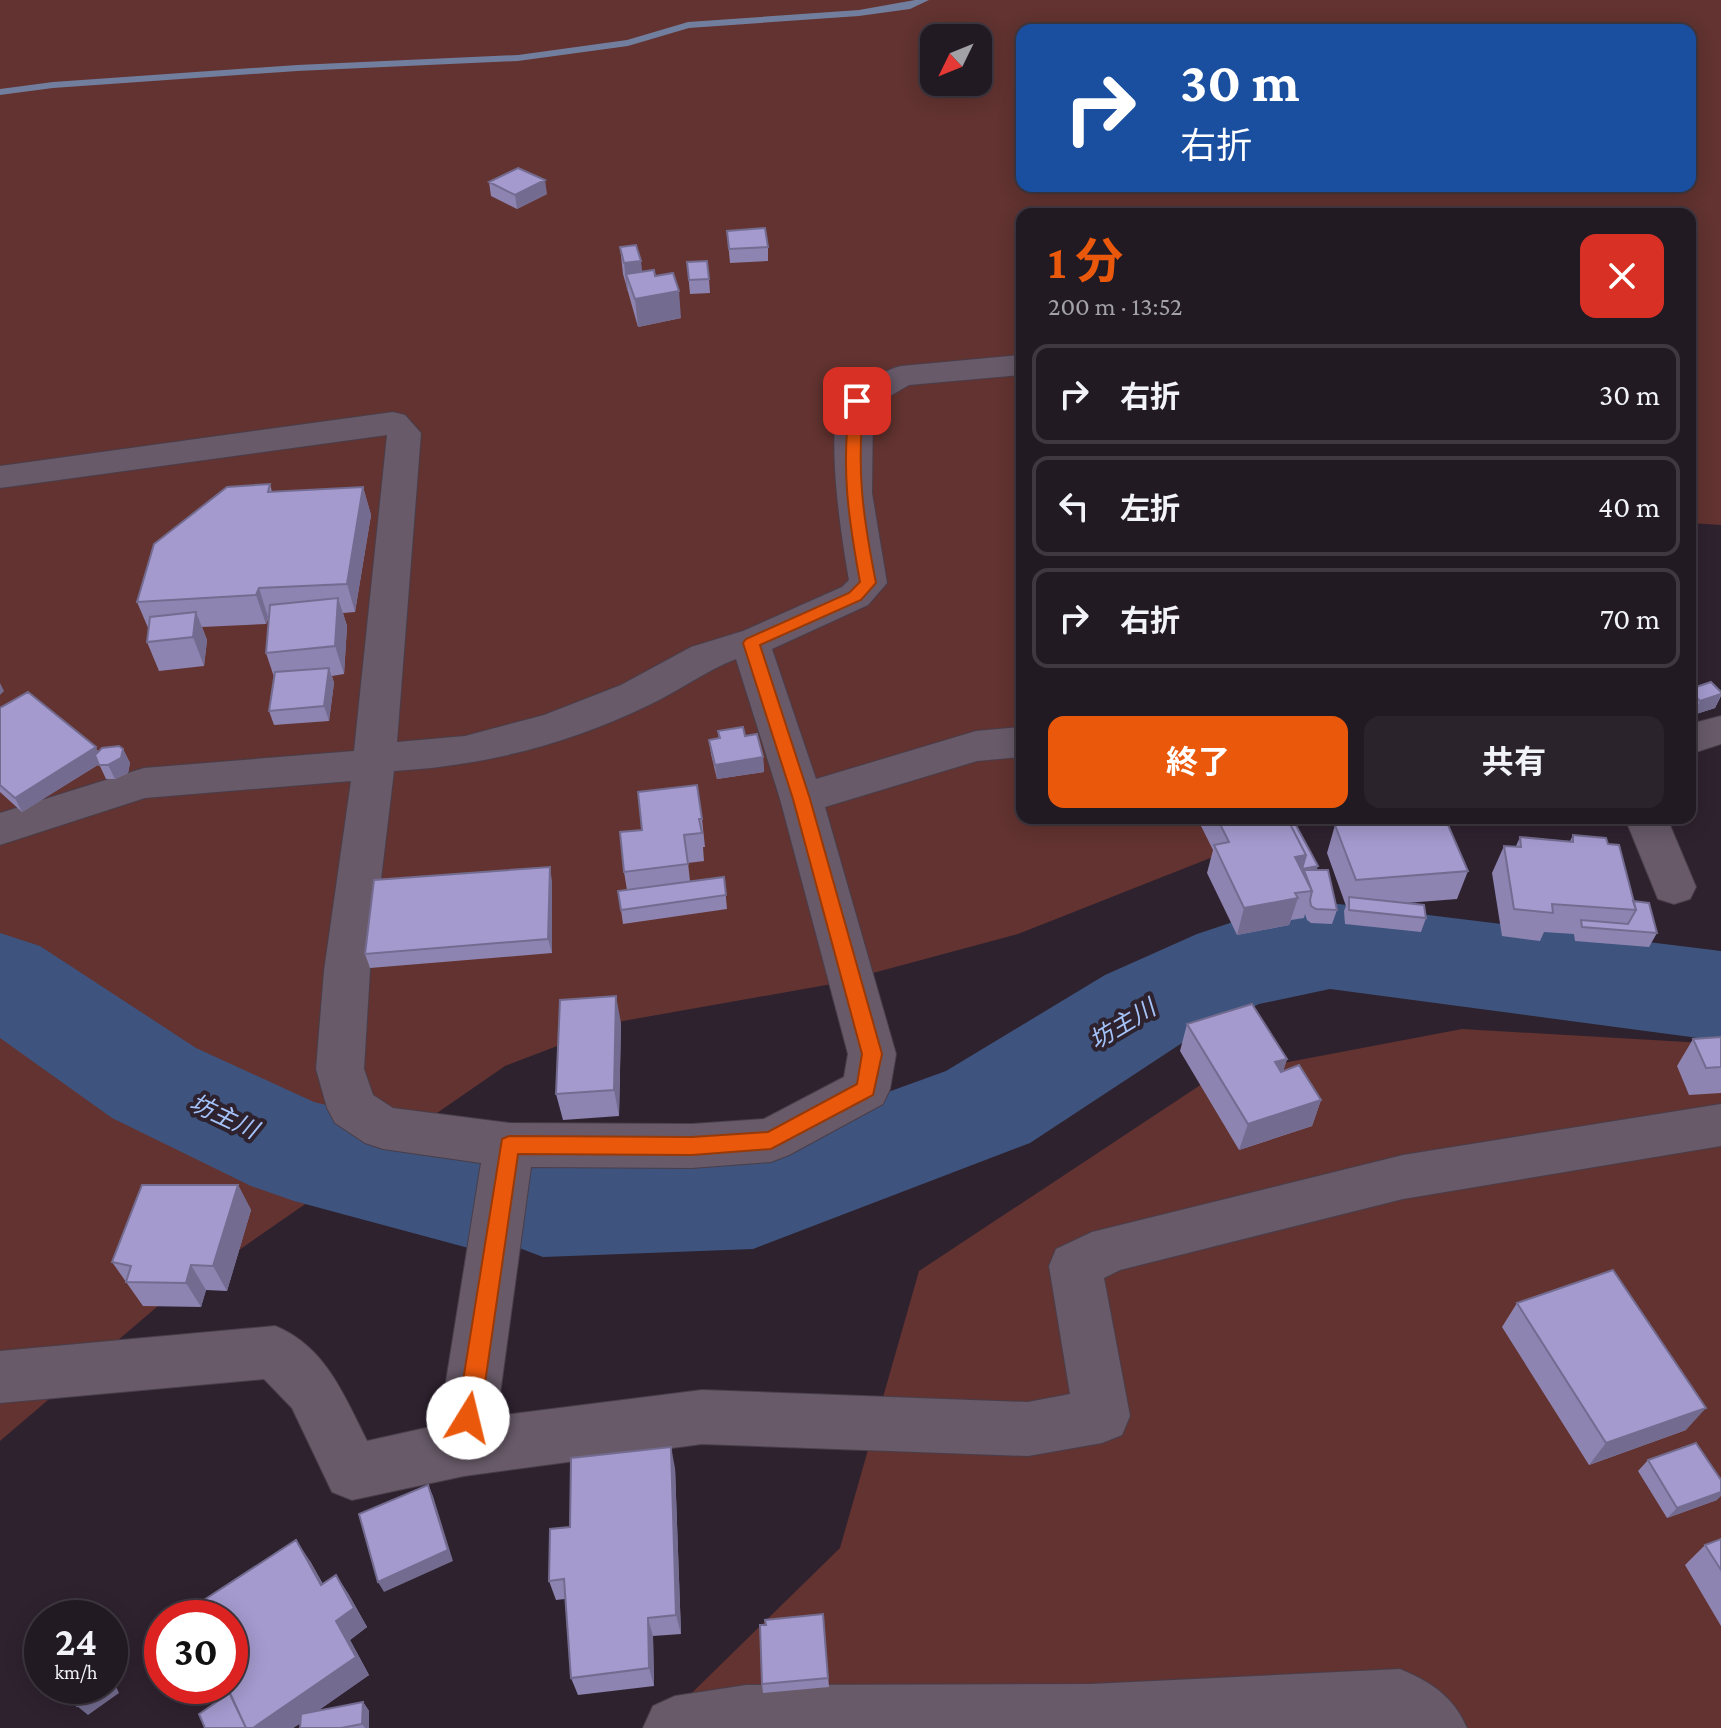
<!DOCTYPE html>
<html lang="ja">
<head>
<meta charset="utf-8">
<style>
	body { margin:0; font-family:"Crimson Pro","Noto Sans JP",serif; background:#2a232b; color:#f1f3f6; height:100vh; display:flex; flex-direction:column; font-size:30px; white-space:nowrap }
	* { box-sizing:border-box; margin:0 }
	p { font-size:26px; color:#a2a1a6 }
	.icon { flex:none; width:44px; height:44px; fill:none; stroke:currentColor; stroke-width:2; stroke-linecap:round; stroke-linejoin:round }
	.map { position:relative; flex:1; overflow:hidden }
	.sheet { position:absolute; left:1016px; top:208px; width:680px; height:616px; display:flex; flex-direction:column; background:#221a23; border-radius:16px; box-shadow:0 4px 20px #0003,0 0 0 2px #3f3841 }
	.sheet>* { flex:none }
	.guide { position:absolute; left:1016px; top:24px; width:680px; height:168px; border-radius:16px; box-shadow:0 4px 20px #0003,0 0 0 2px #3f3841; background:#1a4fa0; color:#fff; overflow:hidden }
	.needle { width:52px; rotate:227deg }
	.tools { position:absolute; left:920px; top:24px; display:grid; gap:16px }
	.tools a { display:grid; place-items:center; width:72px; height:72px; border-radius:16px; background:#221a23; box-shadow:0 4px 20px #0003,0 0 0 2px #3f3841; font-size:40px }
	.speed { position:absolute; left:24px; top:1600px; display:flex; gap:16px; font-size:40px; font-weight:700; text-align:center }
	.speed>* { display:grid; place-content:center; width:104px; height:104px; border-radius:50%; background:#221a23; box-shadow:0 4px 20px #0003,0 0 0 2px #3f3841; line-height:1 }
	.speed small { font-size:20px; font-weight:400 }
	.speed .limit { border:12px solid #d22; background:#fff; color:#111 }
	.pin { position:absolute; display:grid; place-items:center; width:68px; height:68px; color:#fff; margin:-34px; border-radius:16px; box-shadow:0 4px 12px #0006 }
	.me { position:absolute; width:88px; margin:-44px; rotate:9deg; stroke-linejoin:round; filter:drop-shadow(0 0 6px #0008) }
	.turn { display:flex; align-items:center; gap:28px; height:168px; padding:0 32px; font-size:36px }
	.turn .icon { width:104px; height:104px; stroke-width:2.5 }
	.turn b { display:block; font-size:56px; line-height:68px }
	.round { display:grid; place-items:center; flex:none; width:84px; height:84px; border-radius:16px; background:#2a232b }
	.summary { display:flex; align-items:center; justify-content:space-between; height:136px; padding:0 32px }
	h1 { font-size:48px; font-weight:700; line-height:60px; color:#ea580c }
	.button { display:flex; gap:16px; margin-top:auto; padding:16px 32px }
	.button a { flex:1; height:92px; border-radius:16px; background:#ea580c; color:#fff; font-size:32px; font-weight:700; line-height:92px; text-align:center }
	.button a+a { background:#2a232b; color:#f1f3f6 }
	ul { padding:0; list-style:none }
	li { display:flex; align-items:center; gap:24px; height:100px; margin:0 16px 12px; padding:0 16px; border:4px solid #3f3841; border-radius:16px }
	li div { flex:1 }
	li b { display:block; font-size:30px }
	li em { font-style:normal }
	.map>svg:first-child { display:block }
	.green { fill:#623330; fill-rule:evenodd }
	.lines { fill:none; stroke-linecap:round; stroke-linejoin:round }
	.stream { fill:#727e9e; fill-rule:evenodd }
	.river { fill:#3e547e; fill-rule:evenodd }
	.minor-casing { stroke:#493e4a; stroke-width:2 }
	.minor { fill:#685a69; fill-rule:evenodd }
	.wall { fill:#8d84b1 }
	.shaded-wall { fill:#736c90 }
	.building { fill:#a49ace; stroke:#736c90; stroke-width:2 }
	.route { fill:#ea580c; stroke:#983908; stroke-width:2 }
	.labels { text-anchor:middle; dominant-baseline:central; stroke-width:8; stroke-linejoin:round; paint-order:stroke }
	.water-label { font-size:24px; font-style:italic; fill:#a5c3f9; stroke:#2e222f }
</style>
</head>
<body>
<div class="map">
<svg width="1721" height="1728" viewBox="0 0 1721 1728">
	<rect width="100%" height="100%" fill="#2e222f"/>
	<!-- green -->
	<path class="green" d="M0,0H1721V525L1690,523V214H1022V818H1275L1256,840L1018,934L832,984L623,1021L505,1066L158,1306L0,1441ZM1022,30H1690V186H1022ZM934,38H978V82H934Z
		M1462,1029L1721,1044V1728H656L840,1548L919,1271L1214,1076Z"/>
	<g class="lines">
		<!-- stream -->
		<path class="stream" d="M915,0H929L910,9L859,16L689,28L628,46L518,61L297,71L53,88L0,95V89L53,82L297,65L518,55L627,40L688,22L859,10Z"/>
		<!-- river -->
		<path class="river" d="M1330,903L1721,951V1041L1330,989L1259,1004L1185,1041L1030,1143L753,1249L543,1257L501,1241L476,1250L294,1201L251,1186L112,1118L0,1038V933L40,946L196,1048L314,1102L476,1142L517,1157L543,1147L753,1141L946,1071L1105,975L1197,934L1236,921Z"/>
		<!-- minor casing -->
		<g class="minor-casing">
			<path id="minor" d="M1022,355V375L909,385L873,406L872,493L887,583L868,605L772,649L816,779L976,731L1022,727V757L977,761L825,807L896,1054L890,1089L883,1104L789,1155L771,1162L692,1168L531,1167L497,1416L702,1390L1028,1402L1070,1394L1049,1266L1056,1249L1092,1232L1403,1155L1721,1104V1146L1403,1199L1120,1270L1104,1278L1130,1416L1122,1435L1102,1443L1028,1456L702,1444L464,1476L352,1500L332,1492L292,1408L264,1379L0,1403V1351L275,1326C325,1346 344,1395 367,1441L439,1425L481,1163L383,1149L365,1143L335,1123L327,1108L316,1069L324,971L351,781L145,798L0,845V813L144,768L354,751L387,435L0,488V466L393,412L405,415L421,433L397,742L465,736L544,715L621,685L691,647L743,631L842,587L849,580C842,541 825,434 841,399C847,388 888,369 901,366ZM736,659L780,799L848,1054L844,1077L764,1119L692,1124L509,1123L393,1108L373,1095L364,1069L370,971L394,771C483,766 569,744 649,705C679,691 705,671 736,659Z
				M1721,716V744L1690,754V724Z
				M1625,818H1667L1696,887L1690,899L1674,904L1658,899Z
				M1400,1669C1431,1682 1453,1696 1467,1728H643L653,1706L675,1696L746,1685L1091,1684Z"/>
		</g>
		<!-- minor -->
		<use href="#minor" class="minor"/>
	</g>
	<!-- wall -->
	<path class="wall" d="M489,182L547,194L517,209L491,196Z
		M727,231L768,247V261L730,263Z
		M620,247L642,272L655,276L681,318L638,327L623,274Z
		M687,262L709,279L710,293L690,294Z
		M270,484L272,492L363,487L371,515L355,612L343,613L347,626L344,674L332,676L334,683L329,721L274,725L269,711L274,677L266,653L269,617L266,624L202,627L207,640L204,666L159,671L147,642L149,630L137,602Z
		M1690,689L1721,692V696L1715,708L1693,715L1690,713Z
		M0,708L98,752L123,749L130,763L128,773L115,779H106L99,764L22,812L0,792Z
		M718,731L745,736L763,757L764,772L717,779L711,754L709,740L719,739Z
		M1200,818H1296L1295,823L1318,866L1316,870L1337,910L1332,924L1311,923L1307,920L1305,914L1304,918L1291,920L1289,925L1237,935L1207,873L1213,850L1199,822Z
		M1374,818H1445L1468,871L1457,899L1406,903L1426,918L1421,932L1345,924L1344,911L1346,906L1327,853L1335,825L1373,822Z
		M702,819L705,847H703L704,861L688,863L690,881L724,877L727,909L623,924L621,910L627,890L624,872L642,830Z
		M1573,835L1608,844L1633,901L1657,933L1649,947L1575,941L1574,934L1544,932L1540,941L1502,936L1492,873L1504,846H1516L1520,837L1570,841Z
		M552,881V953L370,968L365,954Z
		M621,1023L619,1116L563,1120L556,1094Z
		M1187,1024L1287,1059L1283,1071L1321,1100L1312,1126L1239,1150L1180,1051Z
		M1721,1037V1093L1689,1095L1677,1066L1693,1039Z
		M238,1185L251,1210L227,1291L206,1290L201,1307L143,1306L112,1262Z
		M1517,1303L1686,1430L1589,1465L1502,1327Z
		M1648,1460L1717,1500L1667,1518L1638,1471Z
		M675,1468L681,1634L653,1636L654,1686L578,1695L571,1678L565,1599L556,1600L549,1581L570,1527Z
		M1721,1539V1626L1685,1565L1705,1545Z
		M310,1561L323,1584L336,1575L349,1595L367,1627L350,1640L369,1675L319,1710L363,1702L369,1711V1728H300L301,1723L293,1728H205L230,1693Z
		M823,1614L829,1687L763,1693L762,1684L766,1625Z"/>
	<!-- shaded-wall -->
	<path class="shaded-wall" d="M545,180L547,194L517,209L515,195Z
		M641,261L644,288L626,274L628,290L627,291L624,263Z
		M679,291L681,318L638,327L635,299Z
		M363,487L371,515L355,612L347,584Z
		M259,588L268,617L266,624L256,595Z
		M338,598L347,626L344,674L335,646Z
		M196,612L207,640L204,666L193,637Z
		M329,668L334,683L329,721L324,706Z
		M0,683L4,691L0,695Z
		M1721,694L1715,708L1693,715L1700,701Z
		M96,747L103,762L22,812L15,798Z
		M123,749L130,763L128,773L115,779L108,765Z
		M763,757L764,772L717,779L715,765Z
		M1306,855L1318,866L1313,880L1300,882L1295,857Z
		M550,867L552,881V953L548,939Z
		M1298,898L1289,925L1237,935L1244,908Z
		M616,996L621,1023L619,1116L614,1090Z
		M1287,1059L1279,1085L1275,1062Z
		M1321,1100L1312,1126L1239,1150L1248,1124Z
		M238,1185L251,1210L227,1291L213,1266Z
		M191,1265L206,1290L201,1307L186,1283Z
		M1706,1408L1686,1430L1589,1465L1606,1443Z
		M671,1447L675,1468L681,1634L676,1615Z
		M428,1485L433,1496L453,1561L384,1592L378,1582Z
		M1721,1492V1496L1717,1500L1667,1518L1677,1508Z
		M296,1540L310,1561L334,1605L321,1585Z
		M336,1575L349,1595L367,1627L350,1640L369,1675L293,1728H250L336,1621Z
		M648,1618L653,1636L654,1686L649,1668Z
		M110,1674L119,1693L88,1715L77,1706L106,1686H110Z
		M363,1702L369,1711V1728H365L362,1724Z"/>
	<!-- building -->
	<path class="building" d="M518,168L545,180L515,195L489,182Z
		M765,228L768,247L729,249L727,231Z
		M636,245L641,261L624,263L620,247Z
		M707,261L709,279L689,280L687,262Z
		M654,270L655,276L673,273L679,291L635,299L626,274Z
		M270,484L268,492L363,487L347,584L259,588L256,595L137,602L154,544L227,487Z
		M338,598L335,646L266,653L270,605Z
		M196,612L193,637L147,642L150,617Z
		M329,668L324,706L269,711L275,672Z
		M1711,682L1721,692V694L1700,701L1690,691V689Z
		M28,692L96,747L15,798L0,785V708Z
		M743,727L745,736L757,734L763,757L715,765L709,740L720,738L718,731Z
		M119,746L123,749L121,758L108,765H99L95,755L102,748Z
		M697,785L702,819H699L702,833L684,835L688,864L624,872L620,832L642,830L638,792Z
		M1217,818H1287L1306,855L1295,857L1312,891L1295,893L1298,898L1244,908L1214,845L1229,842Z
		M1287,818H1292L1318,866L1302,869L1306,855Z
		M1380,818H1445L1468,871L1356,880L1335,825L1382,822Z
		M1573,835L1606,838L1608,844L1619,845L1636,910L1552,904L1553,913L1514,909L1504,846L1521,847L1520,837L1573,842Z
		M550,867L548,939L365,954L374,880Z
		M1304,870H1328L1337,910L1316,909L1311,906L1310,900L1312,891Z
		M724,877L726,895L621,910L618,891Z
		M1349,897L1424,905L1426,918L1349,910Z
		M1633,901L1649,903L1657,933L1582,927L1581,920L1628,924L1636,910Z
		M616,996L614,1090L556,1094L560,1000Z
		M1252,1004L1287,1059L1275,1062L1281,1072L1299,1065L1321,1100L1248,1124L1187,1024Z
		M1721,1037V1067L1706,1068L1693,1039Z
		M142,1185H238L213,1266L191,1265L186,1283L126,1282L131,1266L112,1262Z
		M1613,1270L1706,1408L1606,1443L1517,1303Z
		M1696,1443L1721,1480V1492L1677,1508L1648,1460Z
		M671,1447L676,1615L648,1618L649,1668L571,1678L564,1579L549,1581L550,1529L570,1527L571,1458Z
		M428,1485L448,1550L378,1582L359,1514Z
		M1721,1539V1570L1705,1545Z
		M296,1540L321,1585L336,1575L354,1608L336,1621L356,1657L253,1728H246L226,1686H230V1618H194L190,1609Z
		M823,1614L828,1678L762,1684L760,1625H766L765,1620Z
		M69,1686H106L77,1706Z
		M230,1693L246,1728H205L199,1714Z
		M363,1702L362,1724L341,1728H300L301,1714Z"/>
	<!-- route -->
	<path class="route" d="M857,397L864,401C856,469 863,517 876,583L861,600L760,645L810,799L882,1054L873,1095L771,1149L692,1155L518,1154L480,1418L477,1426L468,1429L460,1426L457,1418L502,1139L509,1136L692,1137L768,1132L857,1084L862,1054L793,799L743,643L746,639L849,593L860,582C848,516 841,468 850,401Z"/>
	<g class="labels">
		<!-- water labels -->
		<g class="water-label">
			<text transform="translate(1122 1024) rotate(-31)">坊主川</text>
			<text transform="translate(224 1116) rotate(25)">坊主川</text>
		</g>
	</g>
</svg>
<div class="tools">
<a><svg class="needle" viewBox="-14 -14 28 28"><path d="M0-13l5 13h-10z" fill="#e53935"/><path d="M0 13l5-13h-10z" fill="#a2a1a6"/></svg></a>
</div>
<div class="speed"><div>24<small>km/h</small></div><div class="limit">30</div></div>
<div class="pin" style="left:857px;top:401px;background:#d93025"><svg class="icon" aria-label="arrive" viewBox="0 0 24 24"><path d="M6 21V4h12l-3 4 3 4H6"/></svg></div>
<svg class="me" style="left:468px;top:1418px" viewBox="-20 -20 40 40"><circle r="19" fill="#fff"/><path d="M0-13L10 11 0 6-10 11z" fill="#ea580c"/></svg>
<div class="guide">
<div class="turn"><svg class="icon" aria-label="right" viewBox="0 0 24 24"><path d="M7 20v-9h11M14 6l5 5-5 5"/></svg><div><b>30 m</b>右折</div></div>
</div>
<section class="sheet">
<div class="summary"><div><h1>1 分</h1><p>200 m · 13:52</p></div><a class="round" style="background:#d93025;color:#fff"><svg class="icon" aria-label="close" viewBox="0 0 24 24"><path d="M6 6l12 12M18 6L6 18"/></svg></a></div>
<ul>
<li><svg class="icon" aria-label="right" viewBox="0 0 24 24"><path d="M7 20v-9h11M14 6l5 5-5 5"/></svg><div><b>右折</b></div><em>30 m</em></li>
<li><svg class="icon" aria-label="left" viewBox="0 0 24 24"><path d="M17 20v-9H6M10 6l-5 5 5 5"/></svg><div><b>左折</b></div><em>40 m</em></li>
<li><svg class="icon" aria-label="right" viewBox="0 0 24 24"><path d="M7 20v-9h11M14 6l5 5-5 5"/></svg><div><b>右折</b></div><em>70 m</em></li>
</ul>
<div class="button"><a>終了</a><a>共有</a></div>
</section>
</div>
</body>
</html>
